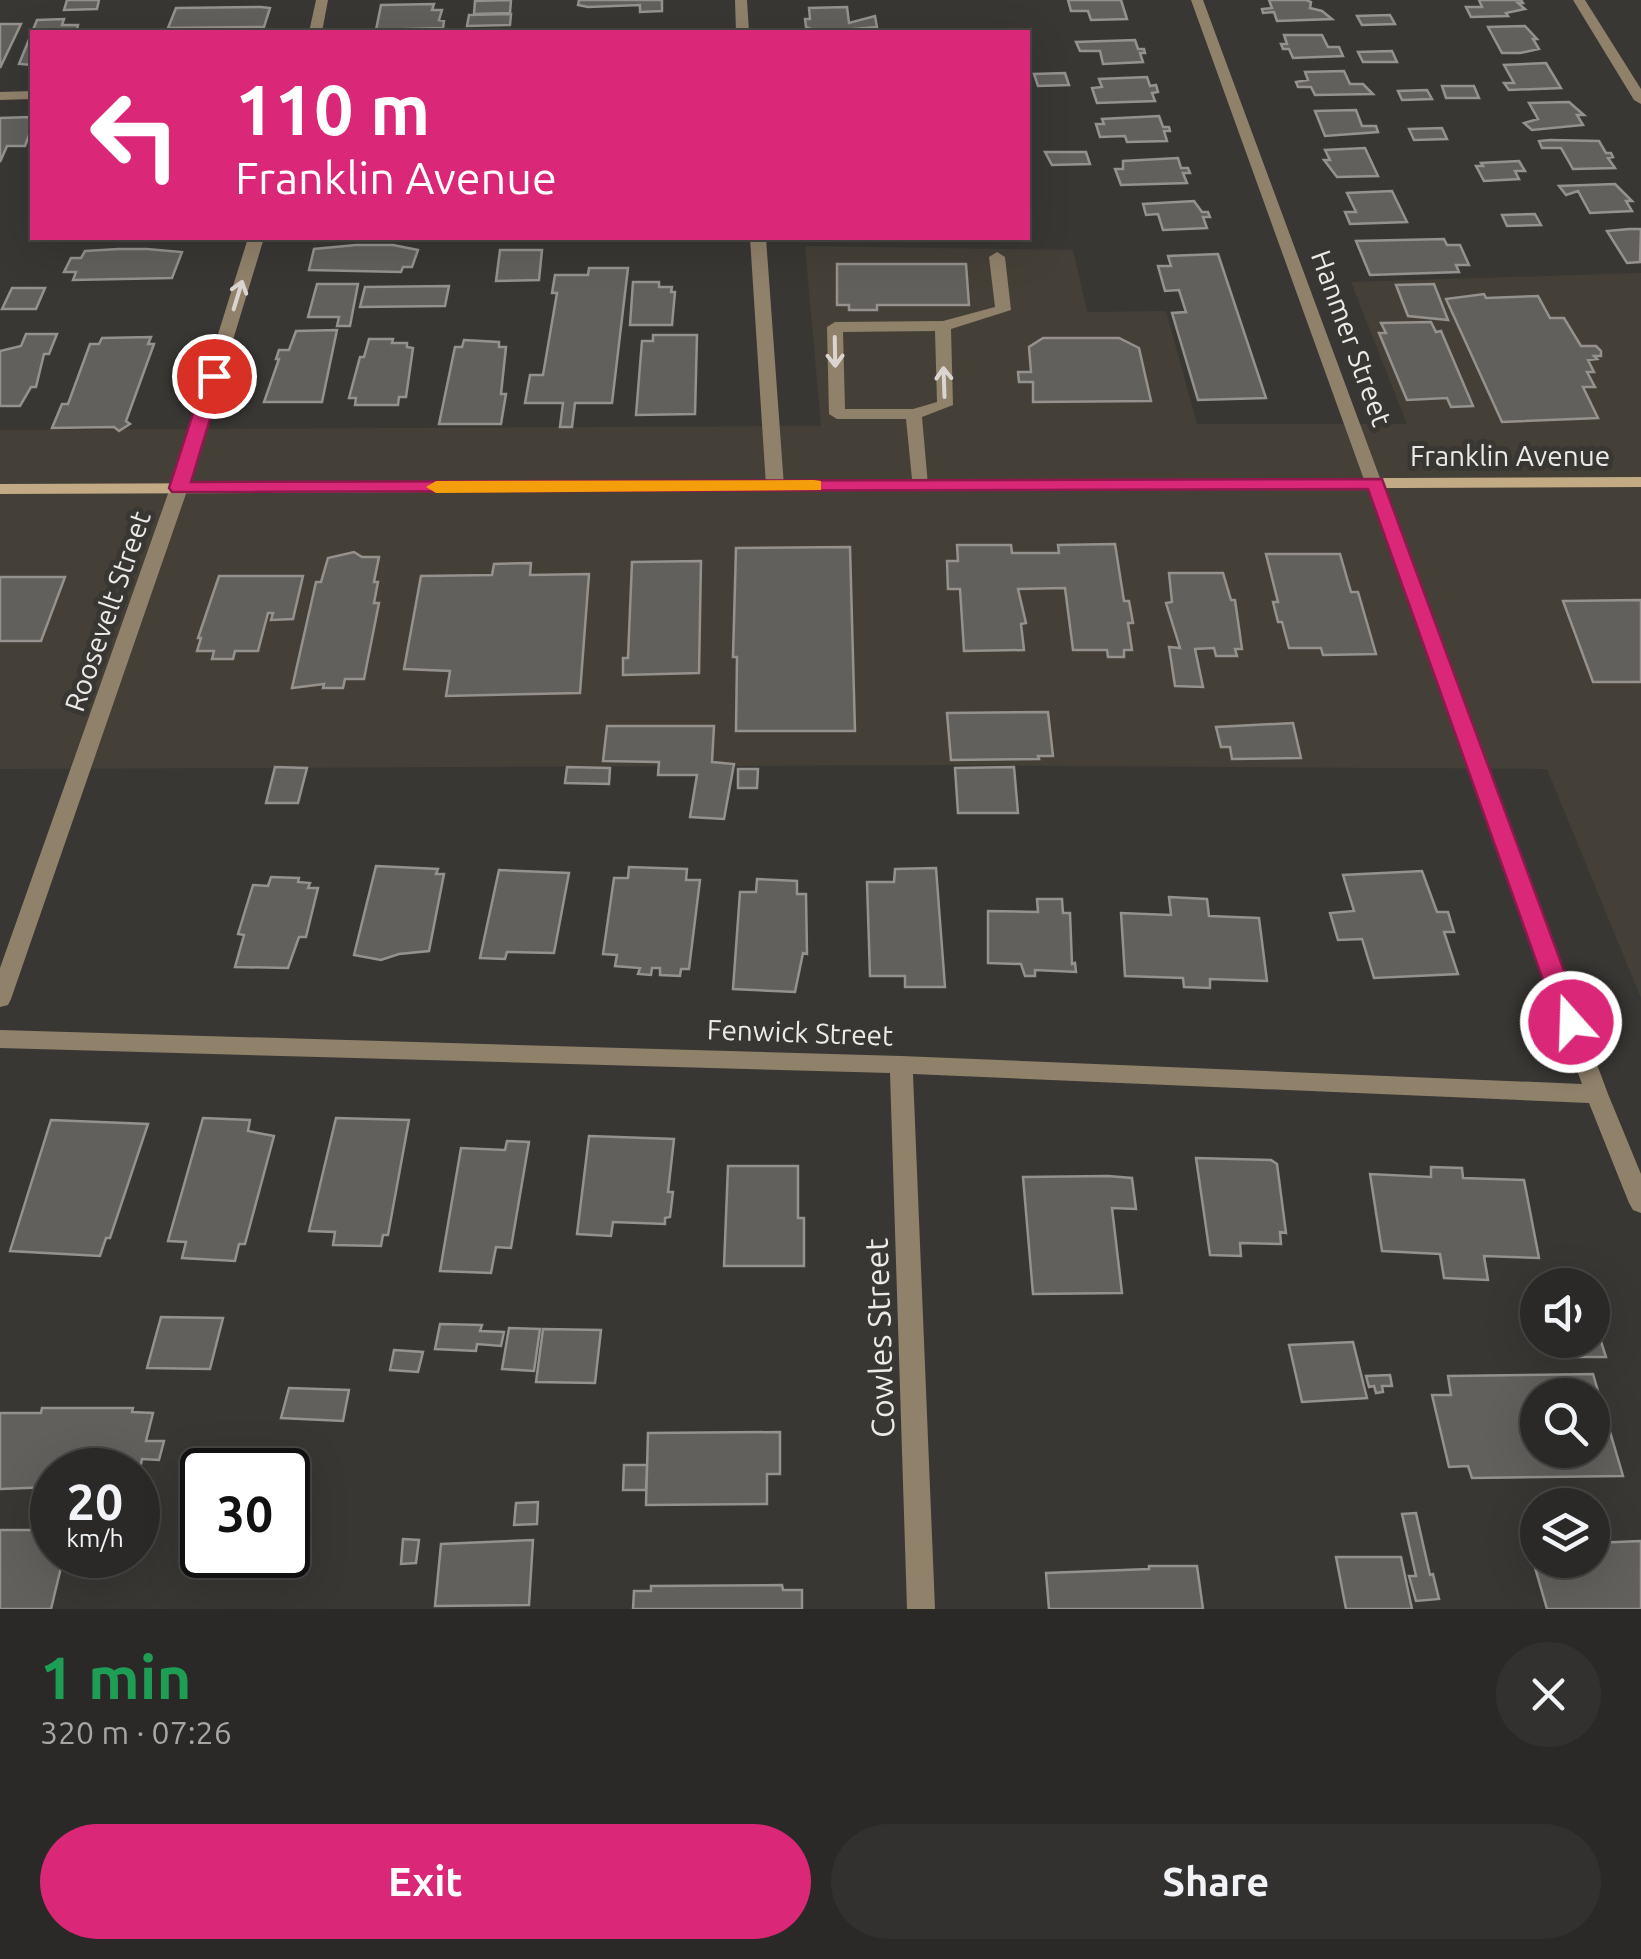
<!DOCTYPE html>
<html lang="en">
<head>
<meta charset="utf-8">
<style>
	body { margin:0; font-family:Ubuntu,sans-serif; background:#33312f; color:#f1f3f6; height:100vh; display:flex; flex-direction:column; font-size:38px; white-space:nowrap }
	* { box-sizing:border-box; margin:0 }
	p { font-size:32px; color:#a6a6a7 }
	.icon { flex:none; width:55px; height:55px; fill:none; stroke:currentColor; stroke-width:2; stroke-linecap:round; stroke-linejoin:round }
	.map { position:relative; height:1609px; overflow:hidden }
	.panel { display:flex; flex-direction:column; background:#2b2927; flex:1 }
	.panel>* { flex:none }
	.guide { position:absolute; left:30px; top:30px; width:1000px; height:210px; border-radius:0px; box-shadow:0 10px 40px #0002,0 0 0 2px #474544; background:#db2777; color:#fff; overflow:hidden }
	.tools { position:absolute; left:1520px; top:1268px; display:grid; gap:20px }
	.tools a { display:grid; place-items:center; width:90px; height:90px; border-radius:50%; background:#2b2927; box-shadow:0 10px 40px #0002,0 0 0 2px #474544; font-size:50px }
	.speed { position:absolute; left:30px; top:1448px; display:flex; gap:20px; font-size:50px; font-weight:700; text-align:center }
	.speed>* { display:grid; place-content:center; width:130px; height:130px; border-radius:50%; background:#2b2927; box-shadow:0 10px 40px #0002,0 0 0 2px #474544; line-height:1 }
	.speed small { font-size:25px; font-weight:400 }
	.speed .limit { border:5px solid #111; border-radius:15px; background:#fff; color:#111 }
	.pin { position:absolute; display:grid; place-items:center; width:85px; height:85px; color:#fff; margin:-42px; border:5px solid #fff; border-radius:50%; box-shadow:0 2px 10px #0007 }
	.me { position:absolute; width:110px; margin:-55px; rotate:340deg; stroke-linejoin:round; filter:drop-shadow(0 0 8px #0008) }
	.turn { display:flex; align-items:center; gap:35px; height:210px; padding:0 40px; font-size:45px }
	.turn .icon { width:130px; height:130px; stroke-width:2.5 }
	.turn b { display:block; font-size:70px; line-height:85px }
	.round { display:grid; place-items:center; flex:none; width:105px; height:105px; border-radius:52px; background:#33312f }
	.overview { display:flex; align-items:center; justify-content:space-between; height:170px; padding:0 40px }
	h1 { font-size:60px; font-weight:700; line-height:75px; color:#1e9e55 }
	.button { display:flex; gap:20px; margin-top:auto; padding:20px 40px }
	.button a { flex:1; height:115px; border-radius:60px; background:#db2777; color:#fff; font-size:40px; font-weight:700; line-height:115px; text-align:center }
	.button a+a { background:#33312f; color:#f1f3f6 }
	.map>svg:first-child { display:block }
	.built { fill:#454037 }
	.building { fill:#62605d; stroke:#94918e; stroke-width:2.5; fill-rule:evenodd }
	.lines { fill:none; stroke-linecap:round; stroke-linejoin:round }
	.lane { fill:#90816a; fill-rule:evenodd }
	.street { fill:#90816a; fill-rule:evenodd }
	.secondary { fill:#c2aa85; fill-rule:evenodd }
	.oneway { stroke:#dad5d0 }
	.route { fill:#db2777; stroke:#8e194d; stroke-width:2.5 }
	.slow { fill:#f59e0b }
	.labels { text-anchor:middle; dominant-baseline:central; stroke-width:10; stroke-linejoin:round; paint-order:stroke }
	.street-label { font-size:28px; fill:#eceae9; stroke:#393734 }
	.near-street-label { font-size:32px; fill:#eceae9; stroke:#393734 }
</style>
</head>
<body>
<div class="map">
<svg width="1641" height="1609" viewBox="0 0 1641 1609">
	<rect width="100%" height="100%" fill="#393734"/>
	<!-- built -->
	<path class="built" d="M805,246L1073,250L1087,312L1166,311L1197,424H1407L1351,282L1641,273V998L1547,769L955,765L0,769V430L821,426Z"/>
	<!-- building -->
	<path class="building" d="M67,0H99L97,9L64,10Z
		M511,0L510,13L474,14L475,1Z
		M579,0H662V11L640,12V5L588,7L578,5Z
		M1068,0H1121L1127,19L1091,20L1088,11H1071Z
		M1269,0H1306L1311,2L1310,8L1322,11L1332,19L1277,21L1274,12L1263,13L1262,9L1272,8Z
		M1479,0H1521L1523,3H1518L1525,9L1506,13L1508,16L1471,17L1466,7H1482Z
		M434,4L432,10H442L439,20L444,21L443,28L376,30L381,5Z
		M847,7L849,23L875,16L877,27L818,32L806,27L805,19H810L809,8Z
		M176,8L261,7L270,8L264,27L168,28Z
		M511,14L510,25L467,26L469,15Z
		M1390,15L1395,24L1362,25L1357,16Z
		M64,19L62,25H78L76,32H32V65L19,64L37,20Z
		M0,24H21L0,68Z
		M1525,26L1537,39H1533L1539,49L1520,53H1502L1488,27Z
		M1284,35H1322L1328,47H1339L1343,56L1293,58L1289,49H1283L1281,44H1287Z
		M1135,40L1138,49H1144L1145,53H1140L1143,62L1103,64L1100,51H1080L1076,42Z
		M1392,51L1397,62H1363L1358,52Z
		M1546,63L1561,88L1509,90L1504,83H1514L1504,65Z
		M1344,71L1350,84H1363L1373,94L1315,95L1311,87H1298L1296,82L1308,80L1305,72Z
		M1065,73L1069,85L1038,86L1034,74Z
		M1147,77L1150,86L1156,85L1158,92L1152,93L1155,101L1097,103L1092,88L1102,87L1099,79Z
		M1442,86H1474L1479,98H1446Z
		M1427,90L1432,99L1402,100L1398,91Z
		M1569,102L1584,115H1577L1583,125L1532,130L1524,123L1538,119L1529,103Z
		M1356,110L1362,126H1376L1378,132L1325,136L1315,111Z
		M1159,116L1163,127H1169L1170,131H1164L1167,141L1127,142L1125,136L1100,137L1096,124H1104L1102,119Z
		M30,117L32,127L25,146H7L0,162V118Z
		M1442,128L1447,139L1414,140L1409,129Z
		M1550,140L1599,141L1606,153H1611L1613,157L1608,158L1615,168L1573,169L1561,148H1542L1539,141Z
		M1365,148L1378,176L1337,177L1324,160H1330L1325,150Z
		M1045,152H1086L1090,164L1052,165Z
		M1178,158L1181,168H1188L1190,173H1183L1187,183L1121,185L1115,169H1123V161Z
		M1519,161L1525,171H1515L1519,179L1484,181L1476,166H1483L1481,163Z
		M1615,184L1632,201H1626L1632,211L1590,213L1578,191L1566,195L1559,186Z
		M1392,191L1407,222L1350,224L1345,212H1356L1347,193Z
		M1194,201L1202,212H1208L1210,217H1203L1207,228L1163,230L1158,214L1146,215L1143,204Z
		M1535,214L1541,225L1507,226L1502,215Z
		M1629,229H1641L1640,262L1627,263L1607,231Z
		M1444,239L1447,245H1460L1469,265H1456L1459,272L1370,275L1356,241Z
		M356,245H393L418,250L412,267H403L401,272L309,270L314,249Z
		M119,249H147L182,252L172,278L73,280L76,272H64L71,258H81L85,251Z
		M500,250H542L539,280L496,281Z
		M1218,254L1266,398L1198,400L1172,313L1186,312L1179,290L1165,291L1158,266H1171L1168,256Z
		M837,264H966L969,305H877V310H849V305H837Z
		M589,268H628L612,403H575L572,427H560L563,403H525L530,375H543L557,293H552L555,275H588Z
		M633,282H659V287H672L671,292H675L672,325H630Z
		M317,284H358L350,326H337L339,317H308Z
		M1434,284L1448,320L1408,316L1396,285Z
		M449,286L445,306L360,307L365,287Z
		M12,288H45L36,309H2Z
		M1484,294L1486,298L1538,296L1550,318H1564L1581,346H1596L1601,351V356H1594L1597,359L1588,360L1594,372H1587L1595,387H1583L1598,418L1502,422L1446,299Z
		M1431,322L1436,332L1441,331L1473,406L1451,407L1447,398L1407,400L1379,333H1386L1381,323Z
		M337,330L322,402H264L279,359H276L279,350H289L296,331Z
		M26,334H57L49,354H44L36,387H31L20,406H0V351L21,346Z
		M653,335H697L695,414L636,415L642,341H653Z
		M151,337L148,344H154L126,421L130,424L119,431L114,427L52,428L62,404H68L90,344H99L102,338Z
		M1043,338H1119L1139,348L1151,401L1033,402V382H1019L1018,372H1031L1029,347Z
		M369,339H393L392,343H407V347L413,348L406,397H399L398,405H355L356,398H349L360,357H364Z
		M464,340L499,342V347H506L501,394H506L501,424H439L455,347H462Z
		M1115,544L1124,601H1129L1133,623H1128L1132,650H1124V657H1108L1107,650H1073L1065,588L1018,589L1026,623L1021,624L1024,650L964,651L960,589H948L947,561H958L957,545H1011L1012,553H1059L1058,545Z
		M850,547L855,731H736L737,657H733L736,548Z
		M354,552L362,557H379L374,582H378L374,603H379L364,679H345L343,688H323L324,684L292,688L316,582H321L328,558Z
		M1266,554H1340L1351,592H1358L1376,654L1323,655L1321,648H1289L1282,622H1278L1273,602H1278Z
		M701,561L699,673L623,675V658H628L632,562Z
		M531,563L530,575L589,574L580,693L446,696L450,671L404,669L421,576L492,575L494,564Z
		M1169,573H1223L1231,600H1235L1242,649H1235L1237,656H1216L1214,648L1195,649L1203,687L1175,686L1169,647L1180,648L1166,603L1172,602Z
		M219,576H303L293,619L271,620L273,613H268L258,651H235L233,659H212L214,651H197L201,638H198Z
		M0,577H65L41,641H0Z
		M1641,600V682H1593L1563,601Z
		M1048,712L1053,756H1038L1039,759L951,760L947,713Z
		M1293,723L1301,758L1232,759L1230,747H1221L1216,727Z
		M607,726H714L712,762L734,764L724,819L690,817L697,775H658L659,762L603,761Z
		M275,767L307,768L298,803H266Z
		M567,767L610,768L609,784L565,783Z
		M1014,767L1018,813H958L955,768Z
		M738,769H758L757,788H738Z
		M376,866L438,869L436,874H444L429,951L399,954L381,960L354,955Z
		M629,867L687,869L686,880H700L689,969H681L680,976L660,975V968H652L651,975L638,974L640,968L615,966L617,955L603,954L614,878H628Z
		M936,868L945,987H905V976H870L867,882H894L895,869Z
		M499,870L569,873L554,953L507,952L505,959L480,958Z
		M1422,871L1437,912H1448L1454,932H1444L1458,974L1374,978L1362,939L1338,940L1330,913L1354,911L1343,875Z
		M271,877L299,878L298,882L310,883L308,888H318L306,937H299L288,968L235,967L244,935L238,934L253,885L268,886Z
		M757,879L797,881V894H806L807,954L803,953L795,992L733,989L740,892H756Z
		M1169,897L1207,899L1209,916L1259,918L1267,981L1210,979V988L1184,987L1183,978L1125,976L1121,913L1171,915Z
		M1037,899H1062L1063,913H1070L1072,964L1075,963L1076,972L1035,970V976H1025L1021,964L988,963V911L1038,912Z
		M203,1118L250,1120L248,1131L274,1136L245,1244H239L235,1261L182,1258L186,1242L168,1241Z
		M336,1118L409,1120L388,1235H383L381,1246L333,1245L335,1232L309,1231Z
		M51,1120L148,1124L110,1238H106L100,1256L10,1251Z
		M589,1136L674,1139L668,1192H673L670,1217L665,1218V1224L613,1222L611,1236L577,1234Z
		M507,1141L529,1142L511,1248L496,1247L491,1273L440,1271L461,1148L505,1150Z
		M1196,1158L1271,1160L1277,1164L1286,1233L1280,1232L1281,1244L1240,1243L1241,1256L1210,1255Z
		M728,1166H798V1218H804V1266H724Z
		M1431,1167L1462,1168L1463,1178L1524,1180L1539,1258L1484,1256L1488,1280L1444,1278L1440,1254L1382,1251L1370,1174L1431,1177Z
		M1108,1176L1132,1178L1136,1209L1112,1208L1122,1293L1033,1294L1023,1177Z
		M161,1317L223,1318L210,1369L147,1368Z
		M440,1324L482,1325L480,1331L504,1332L501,1346L477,1344L476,1351L435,1349Z
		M509,1328L540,1329L534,1371L502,1369Z
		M543,1329L601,1330L595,1383L536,1382Z
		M1592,1332H1598L1606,1357H1571L1566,1340H1592Z
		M1353,1342L1367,1398L1302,1402L1289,1345Z
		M394,1350L423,1352L418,1372L390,1370Z
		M1593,1374L1623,1476L1472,1478L1468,1466L1449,1467L1432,1395H1451L1448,1376ZM1538,1395H1592V1450H1538Z
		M1390,1375L1392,1386H1382L1383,1392L1376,1393L1374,1386L1369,1387L1366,1376Z
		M289,1388L349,1390L343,1421L281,1418Z
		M42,1408H133L132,1412L153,1413L146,1441H164L159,1460L142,1459L138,1478V1470H52V1487L0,1489V1413H41Z
		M780,1432V1474H767V1504L646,1505L648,1433Z
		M624,1465H647L646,1490H623Z
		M538,1502L537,1524L514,1525L516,1503Z
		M1416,1513L1430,1575L1433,1574L1439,1599L1416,1601L1409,1576H1416L1402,1514Z
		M0,1530H52V1555H64L51,1609H0Z
		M1530,1536H1538V1560H1592V1543L1641,1541V1609H1547L1527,1540Z
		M403,1539L419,1540L416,1563L401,1564Z
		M533,1540L529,1605L435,1606L441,1544Z
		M1336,1557H1401L1412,1609H1346Z
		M1149,1566H1197L1203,1609H1049L1046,1573L1149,1569Z
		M782,1585L783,1590H802V1609H633L634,1591H651V1586Z"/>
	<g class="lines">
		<!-- lane -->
		<path class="lane" d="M997,252L1005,257L1011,310L951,329L953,405L922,417L928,485L919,490L913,489L906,419H837L829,414L827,327L835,322L943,321L995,307L989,257ZM935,331L937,402L913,409H845L843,332Z"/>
		<!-- street -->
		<path class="street" d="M316,0H328L322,32H309Z
			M735,0H747L749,32H736Z
			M1191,0H1203L1608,1094L1641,1174V1213L1633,1210L1629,1203L1589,1103L913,1074L935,1609H907L890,1073L0,1048V1030L901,1056L1582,1084Z
			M1573,0H1585L1641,89V104L1634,100Z
			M32,91V99L0,100V92Z
			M248,238H264L188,488L11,999L8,1005L0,1007V968L170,488Z
			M750,238H766L784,486L775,491L766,486Z"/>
		<!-- secondary -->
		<path class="secondary" d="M1641,477V487L0,494V484Z"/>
	</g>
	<!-- one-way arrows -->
	<defs><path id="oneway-shaft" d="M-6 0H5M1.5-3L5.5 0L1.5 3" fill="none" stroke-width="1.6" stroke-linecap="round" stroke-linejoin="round" transform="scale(2.5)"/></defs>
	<g class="oneway">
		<use href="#oneway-shaft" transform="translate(238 295) rotate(-73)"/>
		<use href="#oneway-shaft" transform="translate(835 352) rotate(89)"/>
		<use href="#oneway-shaft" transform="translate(944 382) rotate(-92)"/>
	</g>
	<!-- route -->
	<path class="route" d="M214,370L223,376L191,482L1382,479L1583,1022L1580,1029H1562L1558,1022L1368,489L172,492L169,488L205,376Z"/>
	<!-- slow -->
	<path class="slow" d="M814,480L821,481V490L436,493L426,487L436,481Z"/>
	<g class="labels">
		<!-- street labels -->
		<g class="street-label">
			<text transform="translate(1352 338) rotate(70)">Hanmer Street</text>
			<text x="1510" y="455">Franklin Avenue</text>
			<text transform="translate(107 611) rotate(-71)">Roosevelt Street</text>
			<text transform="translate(800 1032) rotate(2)">Fenwick Street</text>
		</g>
		<!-- near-street labels -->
		<g class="near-street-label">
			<text transform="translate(879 1338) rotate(-92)">Cowles Street</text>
		</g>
	</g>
</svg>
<div class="tools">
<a><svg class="icon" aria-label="sound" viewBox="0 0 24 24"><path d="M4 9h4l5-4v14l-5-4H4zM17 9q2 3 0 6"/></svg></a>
<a><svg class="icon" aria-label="search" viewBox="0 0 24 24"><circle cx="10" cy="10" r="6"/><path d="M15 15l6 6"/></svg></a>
<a><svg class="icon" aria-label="layers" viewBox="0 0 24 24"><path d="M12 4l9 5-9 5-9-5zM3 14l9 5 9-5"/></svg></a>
</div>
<div class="speed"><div>20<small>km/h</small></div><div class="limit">30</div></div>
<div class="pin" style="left:214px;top:376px;background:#d93025"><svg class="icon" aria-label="arrive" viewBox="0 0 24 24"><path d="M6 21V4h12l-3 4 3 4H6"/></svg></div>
<svg class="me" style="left:1571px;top:1022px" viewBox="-20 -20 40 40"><circle r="17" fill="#db2777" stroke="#fff" stroke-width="3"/><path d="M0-11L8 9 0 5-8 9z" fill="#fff"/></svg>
<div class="guide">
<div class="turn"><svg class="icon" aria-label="left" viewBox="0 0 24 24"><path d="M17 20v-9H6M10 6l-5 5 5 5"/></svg><div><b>110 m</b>Franklin Avenue</div></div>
</div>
</div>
<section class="panel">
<div class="overview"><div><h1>1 min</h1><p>320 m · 07:26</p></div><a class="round"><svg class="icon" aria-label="close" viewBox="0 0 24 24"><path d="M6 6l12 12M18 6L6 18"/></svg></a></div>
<div class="button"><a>Exit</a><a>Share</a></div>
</section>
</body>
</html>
